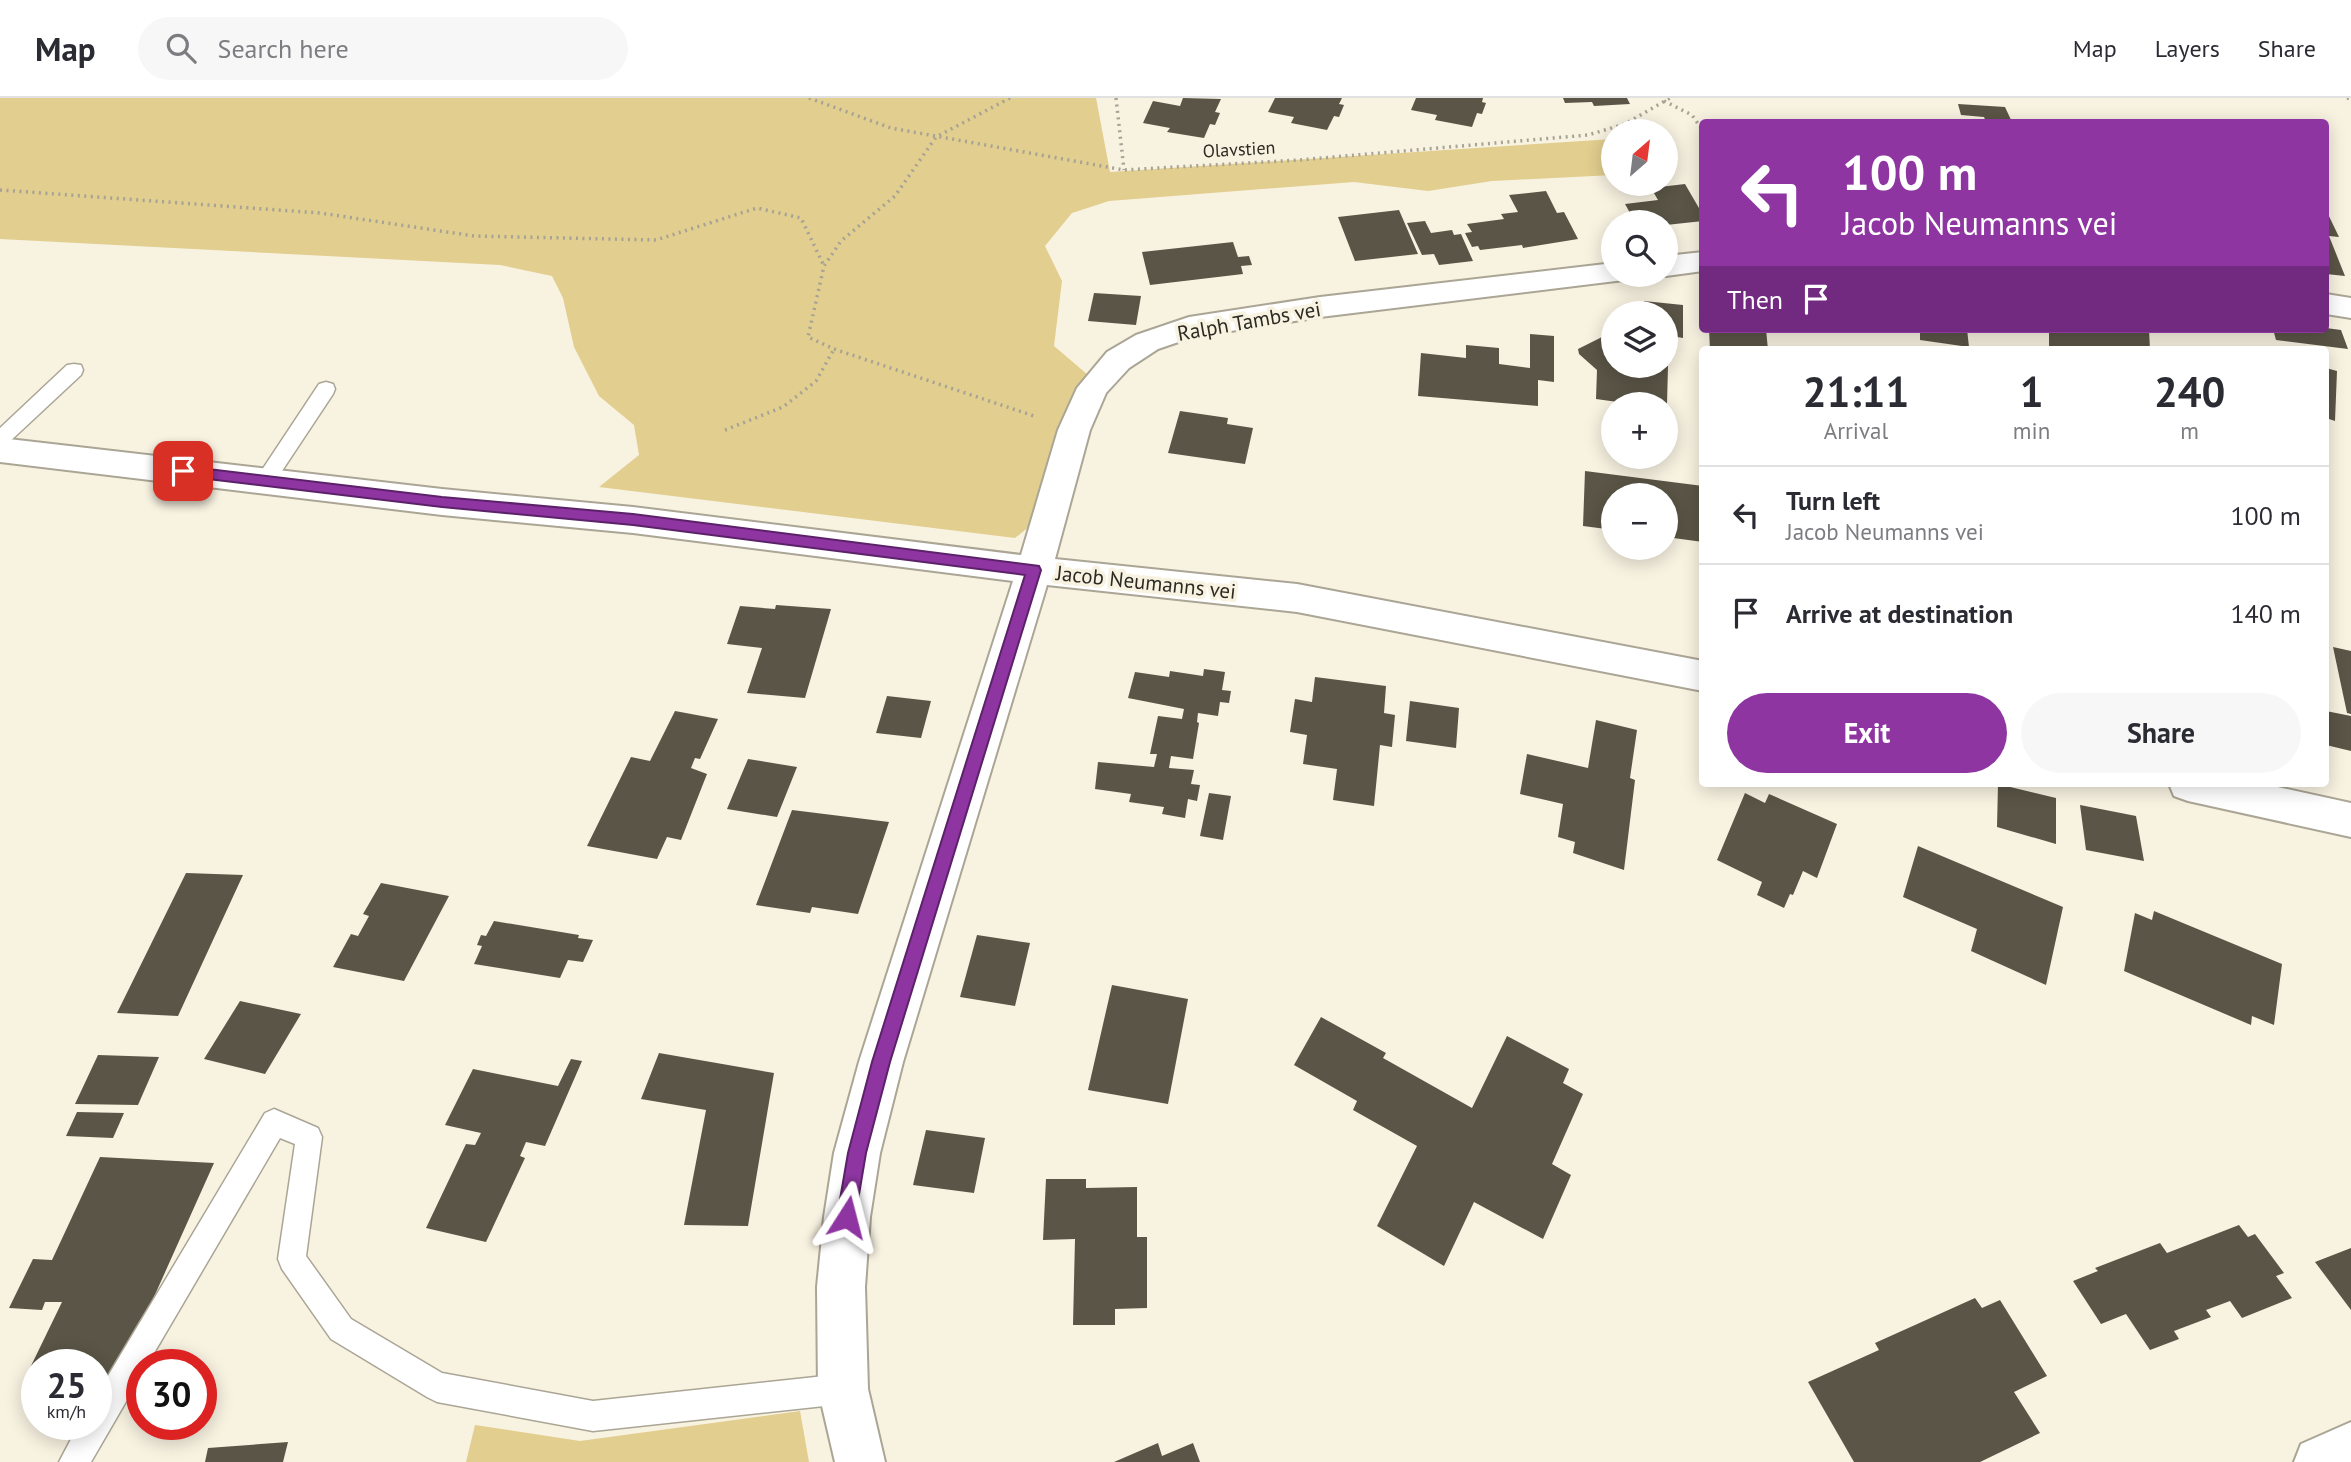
<!DOCTYPE html>
<html lang="en">
<head>
<meta charset="utf-8">
<style>
	body { margin:0; font-family:"PT Sans",sans-serif; background:#f7f7f7; color:#2b2b33; height:100vh; display:flex; flex-direction:column; font-size:26px; white-space:nowrap }
	* { box-sizing:border-box; margin:0 }
	p { font-size:23px; color:#7c7c81 }
	.icon { flex:none; width:38px; height:38px; fill:none; stroke:currentColor; stroke-width:2; stroke-linecap:round; stroke-linejoin:round }
	.map { position:relative; flex:1; overflow:hidden }
	.details { position:absolute; left:1699px; top:248px; width:630px; height:441px; display:flex; flex-direction:column; background:#fff; border-radius:7px; box-shadow:0 4px 18px #0003 }
	.details>* { flex:none }
	.top-card { position:absolute; left:1699px; top:21px; width:630px; height:214px; border-radius:7px; box-shadow:0 4px 18px #0003; background:#8e35a1; color:#fff; overflow:hidden }
	.needle { width:46px; rotate:28deg }
	.fabs { position:absolute; left:1601px; top:21px; display:grid; gap:14px }
	.fabs a { display:grid; place-items:center; width:77px; height:77px; border-radius:50%; background:#fff; box-shadow:0 4px 18px #0003; font-size:35px }
	.speed { position:absolute; left:21px; top:1251px; display:flex; gap:14px; font-size:35px; font-weight:700; text-align:center }
	.speed>* { display:grid; place-content:center; width:91px; height:91px; border-radius:50%; background:#fff; box-shadow:0 4px 18px #0003; line-height:1 }
	.speed small { font-size:18px; font-weight:400 }
	.speed .limit { border:10px solid #d22; background:#fff; color:#111 }
	.pin { position:absolute; display:grid; place-items:center; width:60px; height:60px; color:#fff; margin:-30px; border-radius:14px; box-shadow:0 4px 10px #0006 }
	.me { position:absolute; width:77px; margin:-38px; rotate:9deg; stroke-linejoin:round; filter:drop-shadow(0 0 5px #0008) }
	.turn { display:flex; align-items:center; gap:24px; height:147px; padding:0 28px; font-size:32px }
	.turn .icon { width:91px; height:91px; stroke-width:2.5 }
	.turn b { display:block; font-size:49px; line-height:60px }
	.then { display:flex; align-items:center; height:66px; padding:0 28px; background:#0003; gap:14px; font-size:26px }
	.eta { display:flex; justify-content:space-evenly; align-items:center; height:119px; text-align:center }
	.eta b { font-size:42px; font-weight:600; line-height:49px }
	.cta { display:flex; gap:14px; margin-top:auto; padding:14px 28px }
	.cta a { flex:1; height:80px; border-radius:42px; background:#8e35a1; color:#fff; font-size:28px; font-weight:600; line-height:80px; text-align:center }
	.cta a+a { background:#f7f7f7; color:#2b2b33 }
	ul { padding:0; list-style:none }
	li { display:flex; align-items:center; gap:21px; height:98px; padding:0 28px; border-top:2px solid #e1e1e2 }
	li div { flex:1 }
	li b { display:block; font-size:26px }
	li em { font-style:normal }
	header { display:flex; align-items:center; gap:42px; box-sizing:border-box; height:98px; padding:0 35px; background:#fff; border-bottom:2px solid #e1e1e2 }
	header strong { font-size:33px }
	nav { display:flex; gap:38px; margin-inline-start:auto; font-size:24px }
	.search { width:490px; height:63px; background:#f7f7f7; display:flex; align-items:center; gap:18px; box-sizing:border-box; padding:0 24px; border-radius:38px; color:#7c7c81; font-size:26px }
	.map>svg:first-child { display:block }
	.green { fill:#e2ce8e }
	.building { fill:#5a5546 }
	.lines { fill:none; stroke-linecap:round; stroke-linejoin:round }
	.service-casing { stroke:#aaa595; stroke-width:3 }
	.minor-casing { stroke:#aaa595; stroke-width:4 }
	.path { stroke:#a6a295; stroke-width:3.5; stroke-dasharray:2 4.5; stroke-linecap:butt }
	.service { fill:#fff; fill-rule:evenodd }
	.minor { fill:#fff; fill-rule:evenodd }
	.route { fill:#8e35a1; stroke:#5c2269; stroke-width:2 }
	.labels { text-anchor:middle; dominant-baseline:central; stroke-width:7; stroke-linejoin:round; paint-order:stroke }
	.far-street-label { font-size:18px; fill:#2c2a23; stroke:#f8f2e1 }
	.street-label { font-size:21px; fill:#2c2a23; stroke:#f8f2e1 }
</style>
</head>
<body>
<header>
<strong>Map</strong>
<div class="search"><svg class="icon" aria-label="search" viewBox="0 0 24 24"><circle cx="10" cy="10" r="6"/><path d="M15 15l6 6"/></svg>Search here</div>
<nav><a>Map</a><a>Layers</a><a>Share</a></nav>
</header>
<div class="map">
<svg width="2351" height="1364" viewBox="0 0 2351 1364">
	<rect width="100%" height="100%" fill="#f8f2e1"/>
	<!-- green -->
	<path class="green" d="M0,0H1096L1110,74L1613,41V77L1492,83L1428,93L1354,84L1109,103L1072,115L1045,148L1062,183L1054,248L1088,277L1069,311L1040,420L1015,440L599,389L639,357L634,327L599,298L574,249L563,200L552,178L500,167L0,141Z
		M800,1313L809,1364H466L475,1327L580,1343Z"/>
	<!-- building -->
	<path class="building" d="M1183,0L1221,1L1215,14L1220,15L1215,27L1210,26L1204,40L1167,34L1170,30L1143,25L1153,3L1180,8Z
		M1275,0H1342L1339,6L1344,7L1339,19L1334,18L1327,32L1291,25L1294,19L1268,14Z
		M1416,0H1483L1482,4L1486,5L1482,16L1477,15L1472,29L1435,22L1437,17L1411,12Z
		M1563,0H1627L1630,6L1594,8L1592,4L1565,5Z
		M1958,6L2005,9L2012,24H1986L1984,19L1961,17Z
		M1685,86L1703,117V123L1666,127V124H1635L1625,106L1658,102L1651,90Z
		M1546,93L1557,115L1564,114L1578,141L1523,150L1522,147L1480,152L1478,148L1472,149L1465,135L1472,134L1467,126L1504,121L1501,116L1518,114L1509,97Z
		M1399,112L1418,156L1355,163L1338,119Z
		M2326,112L2339,139L2329,138L2345,178L2326,176Z
		M1425,123L1431,135L1452,132L1454,137L1461,136L1473,163L1439,167L1434,156L1422,157L1407,125Z
		M1233,144L1238,159L1249,158L1252,167L1241,168L1243,176L1150,187L1142,154Z
		M1094,195L1141,198L1136,227L1088,223Z
		M1644,203L1683,207V240L1666,237V215H1644Z
		M2326,230L2341,232L2348,251L2276,242L2273,231Z
		M1709,231H1766L1768,252H1710Z
		M1920,231H1967L1969,249L1920,242Z
		M2049,231H2149L2150,252H2062L2049,249Z
		M1530,236L1554,238V284L1538,282V308L1418,298L1421,255L1466,260V247L1499,250V266L1530,270Z
		M1602,239L1614,248V268H1668L1667,306H1632L1596,301L1597,272L1579,256L1578,251Z
		M2326,270L2337,273L2335,323L2326,320Z
		M1180,313L1228,320L1227,326L1253,330L1245,366L1168,355Z
		M1585,373L1703,388V444L1666,439V397H1614V432L1583,428Z
		M776,507L831,511L805,600L747,595L762,550L727,546L740,508L775,511Z
		M2333,549L2351,553V616L2347,615Z
		M1204,571L1225,574L1222,592L1231,593L1229,605L1220,604L1218,618L1198,615L1197,624L1199,625L1193,661L1171,658L1169,670L1194,672L1191,686L1200,687L1197,703L1188,701L1185,720L1162,716L1164,709L1129,704L1131,696L1095,691L1098,664L1154,669L1157,656H1150L1158,618L1182,621L1184,611L1128,600L1135,574L1169,579L1170,573L1203,578Z
		M1315,579L1386,588L1384,615L1395,617L1392,649L1380,647L1374,708L1333,702L1337,671L1303,666L1307,637L1290,634L1295,601L1312,604Z
		M887,598L931,603L921,640L876,635Z
		M1410,603L1459,610L1456,650L1406,643Z
		M675,613L718,621L700,661L695,660L691,670L707,676L681,742L667,739L657,761L587,748L631,659L650,663Z
		M2326,613L2351,618V653L2326,647Z
		M1596,622L1637,632L1630,680L1635,682L1624,772L1573,755L1575,744L1558,739L1563,706L1520,696L1527,656L1588,670Z
		M748,661L797,669L777,719L727,711Z
		M1998,686L2056,700V746L1997,729Z
		M1209,695L1231,698L1223,742L1200,738Z
		M1745,695L1765,705L1769,696L1837,726L1817,780L1803,773L1793,797L1790,796L1784,810L1757,797L1762,784L1717,762Z
		M2080,707L2136,718L2144,763L2086,752Z
		M792,712L889,724L858,816L812,809L810,815L756,807Z
		M1918,748L2063,809L2046,887L1971,853L1977,831L1903,799Z
		M186,775L243,777L178,918L117,915Z
		M381,785L449,798L404,883L333,869L351,836L358,838L369,818L363,816Z
		M2154,813L2282,866L2274,927L2252,918L2251,927L2124,873L2135,815L2152,822Z
		M494,823L579,837L578,840L593,842L583,864L568,862L560,880L474,866L482,848L477,847L481,837L486,838Z
		M977,837L1030,845L1015,908L960,899Z
		M1112,887L1188,901L1168,1006L1088,992Z
		M240,903L301,916L265,976L204,961Z
		M1321,919L1386,955L1383,960L1472,1010L1507,938L1569,971L1563,985L1583,996L1552,1066L1571,1077L1543,1141L1474,1104L1444,1168L1377,1128L1417,1048L1353,1012L1357,1003L1294,967Z
		M659,955L774,975L748,1128L684,1127L706,1012L641,1001Z
		M98,957L159,959L138,1007L75,1006Z
		M571,961L582,963L545,1048L526,1044L520,1058L525,1060L486,1144L426,1130L466,1046L475,1047L481,1035L445,1027L473,971L558,988Z
		M77,1014L124,1015L113,1040L66,1038Z
		M926,1032L985,1040L974,1095L913,1087Z
		M100,1059L214,1065L119,1277L96,1276V1267H37V1270H30L62,1204H45L42,1212L9,1210L33,1161L52,1162Z
		M1046,1081H1086V1090L1137,1089V1139H1147V1210L1115,1211V1227H1073L1075,1141L1043,1142Z
		M2239,1127L2248,1139L2255,1136L2284,1175L2276,1178L2292,1200L2242,1220L2230,1203L2206,1212L2211,1219L2174,1233L2179,1241L2150,1252L2126,1216L2101,1226L2073,1183L2098,1173L2095,1170L2160,1145L2167,1155Z
		M2351,1150V1212L2315,1164Z
		M1975,1200L1982,1210L2000,1202L2047,1278L2014,1294L2040,1335L1980,1364H1854L1808,1284L1879,1252L1875,1245Z
		M288,1344L283,1364H205L208,1350Z
		M1158,1345L1162,1358L1193,1345L1200,1364H1114Z"/>
	<g class="lines">
		<!-- service casing -->
		<g class="service-casing">
			<path id="service" d="M74,266L81,267L83,272L81,277L7,346L0,348V330L67,267Z
				M326,284L333,286L335,291L333,296L272,388L265,390L258,388L255,383L258,378L319,286Z
				M274,1011L318,1030L322,1039L306,1158L351,1221L442,1275L593,1303L843,1276L853,1281L858,1291L853,1301L843,1306L593,1333L437,1304L427,1299L331,1241L282,1171L278,1161L295,1046L280,1040L147,1267H142V1276L91,1364H59L79,1326H96V1298L265,1015Z"/>
		</g>
		<!-- minor casing -->
		<g class="minor-casing">
			<path id="minor" d="M1703,154V173L1666,178L1663,177H1666V158Z
				M1614,165V177H1628L1624,182L1320,219L1193,239L1158,251L1129,270L1106,295L1090,332L1055,461L1297,486L1703,563V593L1297,514L1047,487L903,964L880,1055L870,1119L865,1189L868,1291L885,1364H835L818,1291L817,1189L824,1119L834,1055L859,964L1013,483L633,435L442,417L0,364V340L442,391L633,409L1021,457L1058,332L1077,290L1107,254L1136,237L1189,219L1320,199Z
				M2326,196L2351,200V220L2326,216Z
				M2169,686H2264L2351,705V739L2188,703L2174,698Z
				M2351,1324V1364H2294L2301,1346Z"/>
		</g>
		<!-- path -->
		<path class="path" d="M809,0L891,30L1124,72L1299,62L1588,37L1625,26L1670,0
			M1010,0L936,39L895,98L841,143L824,168L808,239L834,251L1037,319
			M1116,0L1124,72
			M2347,0L2351,1
			M1664,3L1692,17L1703,33
			M0,92L320,115L474,138L656,142L757,110L801,120L824,168
			M725,332L783,309L816,283L834,251"/>
		<!-- service -->
		<use href="#service" class="service"/>
		<!-- minor -->
		<use href="#minor" class="minor"/>
	</g>
	<!-- route -->
	<path class="route" d="M183,368L442,399L633,416L1039,468L1041,472L890,964L866,1055L854,1126L847,1129L840,1126L837,1119L848,1055L872,964L1025,477L633,427L442,409L183,378L177,373Z"/>
	<g class="labels">
		<!-- far-street labels -->
		<g class="far-street-label">
			<text transform="translate(1239 51) rotate(-3)">Olavstien</text>
		</g>
		<!-- street labels -->
		<g class="street-label">
			<text transform="translate(1249 223) rotate(-10)">Ralph Tambs vei</text>
			<text transform="translate(1146 484) rotate(6)">Jacob Neumanns vei</text>
		</g>
	</g>
</svg>
<div class="fabs">
<a><svg class="needle" viewBox="-14 -14 28 28"><path d="M0-13l5 13h-10z" fill="#e53935"/><path d="M0 13l5-13h-10z" fill="#7c7c81"/></svg></a>
<a><svg class="icon" aria-label="search" viewBox="0 0 24 24"><circle cx="10" cy="10" r="6"/><path d="M15 15l6 6"/></svg></a>
<a><svg class="icon" aria-label="layers" viewBox="0 0 24 24"><path d="M12 4l9 5-9 5-9-5zM3 14l9 5 9-5"/></svg></a>
<a>+</a>
<a>−</a>
</div>
<div class="speed"><div>25<small>km/h</small></div><div class="limit">30</div></div>
<div class="pin" style="left:183px;top:373px;background:#d93025"><svg class="icon" aria-label="arrive" viewBox="0 0 24 24"><path d="M6 21V4h12l-3 4 3 4H6"/></svg></div>
<svg class="me" style="left:847px;top:1119px" viewBox="-20 -20 40 40"><path d="M0-17L14 15 0 8-14 15z" fill="#8e35a1" stroke="#fff" stroke-width="4"/></svg>
<div class="top-card">
<div class="turn"><svg class="icon" aria-label="left" viewBox="0 0 24 24"><path d="M17 20v-9H6M10 6l-5 5 5 5"/></svg><div><b>100 m</b>Jacob Neumanns vei</div></div>
<div class="then">Then<svg class="icon" aria-label="arrive" viewBox="0 0 24 24"><path d="M6 21V4h12l-3 4 3 4H6"/></svg></div>
</div>
<section class="details">
<div class="eta">
<div><b>21:11</b><p>Arrival</p></div>
<div><b>1</b><p>min</p></div>
<div><b>240</b><p>m</p></div>
</div>
<ul>
<li><svg class="icon" aria-label="left" viewBox="0 0 24 24"><path d="M17 20v-9H6M10 6l-5 5 5 5"/></svg><div><b>Turn left</b><p>Jacob Neumanns vei</p></div><em>100 m</em></li>
<li><svg class="icon" aria-label="arrive" viewBox="0 0 24 24"><path d="M6 21V4h12l-3 4 3 4H6"/></svg><div><b>Arrive at destination</b></div><em>140 m</em></li>
</ul>
<div class="cta"><a>Exit</a><a>Share</a></div>
</section>
</div>
</body>
</html>
